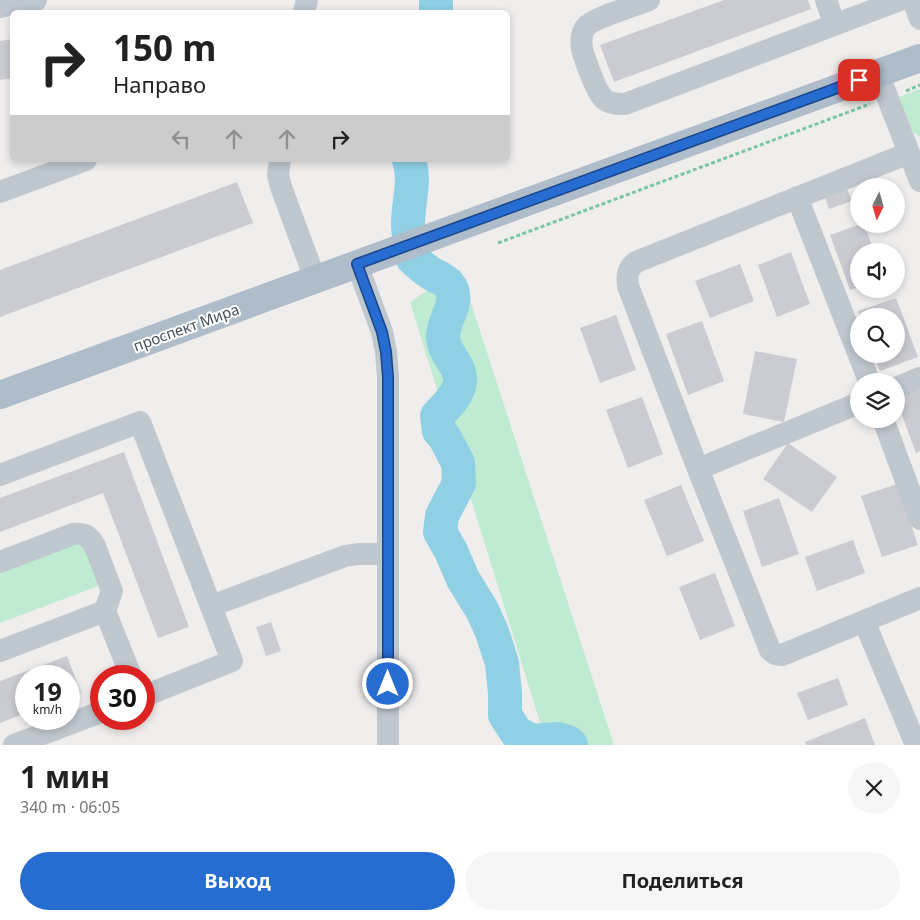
<!DOCTYPE html>
<html lang="ru">
<head>
<meta charset="utf-8">
<style>
	body { margin:0; font-family:"Noto Sans",sans-serif; background:#f6f6f6; color:#222; height:100vh; display:flex; flex-direction:column; font-size:19px; white-space:nowrap }
	* { box-sizing:border-box; margin:0 }
	p { font-size:16px; color:#767676 }
	.icon { flex:none; width:28px; height:28px; fill:none; stroke:currentColor; stroke-width:2; stroke-linecap:round; stroke-linejoin:round }
	.map { position:relative; height:745px; overflow:hidden }
	.details { display:flex; flex-direction:column; background:#fff; flex:1 }
	.details>* { flex:none }
	.top-card { position:absolute; left:10px; top:10px; width:500px; height:152px; border-radius:8px; box-shadow:0 2px 8px #0003; background:#fff; color:#222; overflow:hidden }
	.needle { width:32px; rotate:185deg }
	.fabs { position:absolute; left:850px; top:178px; display:grid; gap:10px }
	.fabs a { display:grid; place-items:center; width:55px; height:55px; border-radius:50%; background:#fff; box-shadow:0 2px 8px #0003; font-size:25px }
	.speed { position:absolute; left:15px; top:665px; display:flex; gap:10px; font-size:25px; font-weight:700; text-align:center }
	.speed>* { display:grid; place-content:center; width:65px; height:65px; border-radius:50%; background:#fff; box-shadow:0 2px 8px #0003; line-height:1 }
	.speed small { font-size:12px; font-weight:400 }
	.speed .limit { border:8px solid #d22; background:#fff; color:#111 }
	.pin { position:absolute; display:grid; place-items:center; width:42px; height:42px; color:#fff; margin:-21px; border-radius:10px; box-shadow:0 2px 8px #0006 }
	.me { position:absolute; width:55px; margin:-28px; rotate:0deg; stroke-linejoin:round; filter:drop-shadow(0 0 4px #0008) }
	.turn { display:flex; align-items:center; gap:18px; height:105px; padding:0 20px; font-size:22px }
	.turn .icon { width:65px; height:65px; stroke-width:2.5 }
	.turn b { display:block; font-size:35px; line-height:42px }
	.lanes { display:flex; align-items:center; height:48px; padding:0 20px; background:#0003; justify-content:center; gap:25px; direction:ltr }
	.lanes .off { opacity:.35 }
	.round { display:grid; place-items:center; flex:none; width:52px; height:52px; border-radius:26px; background:#f6f6f6 }
	.headline { display:flex; align-items:center; justify-content:space-between; height:85px; padding:0 20px }
	h1 { font-size:30px; font-weight:700; line-height:38px }
	.button { display:flex; gap:10px; margin-top:auto; padding:10px 20px }
	.button a { flex:1; height:58px; border-radius:30px; background:#266cd1; color:#fff; font-size:20px; font-weight:700; line-height:58px; text-align:center }
	.button a+a { background:#f6f6f6; color:#222 }
	.map>svg:first-child { display:block }
	.green { fill:#beebd1 }
	.lines { fill:none; stroke-linecap:round; stroke-linejoin:round }
	.river { stroke:#8fd0e5; stroke-width:34 }
	.building { fill:#caccd2 }
	.path { stroke:#79c6a3; stroke-width:3; stroke-dasharray:4 2.5; stroke-linecap:butt }
	.minor { stroke:#bfc7cf; stroke-width:22 }
	.major { stroke:#afbcca; stroke-width:28 }
	.route-casing { stroke:#194688; stroke-width:12 }
	.route { stroke:#266cd1; stroke-width:9 }
	.labels { text-anchor:middle; dominant-baseline:central; stroke-width:4; stroke-linejoin:round; paint-order:stroke }
	.street-label { font-size:15px; fill:#475059; stroke:#fff }
</style>
</head>
<body>
<div class="map">
<svg width="920" height="745" viewBox="0 0 920 745">
	<rect width="100%" height="100%" fill="#f0eded"/>
	<!-- green -->
	<path class="green" d="M920,89V137L913,132L899,97Z
		M460,269L614,745H547L410,302Z
		M84,541L101,585L0,623V573Z"/>
	<g class="lines">
		<!-- river -->
		<path class="river" d="M436,12V0
			M409,160C416,181 408,202 408,224C408,236 411,248 413,259C419,264 425,270 432,274C440,278 448,281 452,290C458,305 442,322 443,338C444,354 461,365 460,381C459,395 446,406 437,416L439,431L445,438L458,463L459,483L442,516L440,532L451,551L463,579L482,610L492,632L502,663L505,693V715L516,732L532,741L558,739L568,742L571,745"/>
	</g>
	<!-- building -->
	<path class="building" d="M724,0H808L811,9L614,82L600,45Z
		M12,39V78L0,80V41Z
		M237,182L253,223L0,317V270Z
		M846,186L852,201L829,209L824,194Z
		M861,224H864L874,251H859V287L850,290L830,235Z
		M791,252L810,304L777,317L758,265Z
		M740,264L754,301L710,318L695,281Z
		M896,298L918,357L880,371L873,354H896V316H860L858,311Z
		M616,315L636,370L600,383L580,328Z
		M702,321L724,381L688,395L666,334Z
		M755,351L797,359L784,422L743,414Z
		M920,390V451L916,453L896,399Z
		M642,397L663,454L628,468L606,410Z
		M788,443L837,477L812,512L763,479Z
		M124,452L189,627L158,638L103,493L0,532V498Z
		M897,484L918,545L882,557L861,496Z
		M681,485L704,541L667,556L644,500Z
		M779,498L799,554L762,567L743,511Z
		M853,540L865,573L817,591L805,557Z
		M715,573L735,626L700,640L679,587Z
		M271,622L281,651L266,656L256,627Z
		M67,656L81,693L69,698V676H26V713L0,723V681Z
		M838,678L848,705L808,720L797,693Z
		M865,718L875,745H806L805,742Z"/>
	<g class="lines">
		<!-- path -->
		<path class="path" d="M906,91L920,85
			M498,243L870,104"/>
		<!-- minor -->
		<path class="minor" d="M649,0C637,5 593,18 586,27C581,32 581,43 582,49C585,60 596,91 603,98C609,104 617,104 625,104L900,0
			M826,0L835,25
			M913,0L920,19
			M0,7L36,0
			M304,12L307,0
			M878,73L920,181
			M909,153L636,262C627,269 627,275 628,286L698,469L770,650L775,654L782,655L920,598
			M280,160L278,175L281,187L315,279
			M0,192L86,160
			M797,197L869,381
			M357,264L382,332L386,352L388,377V745
			M896,388L920,378
			M883,419L920,519
			M698,469L859,403
			M0,475L140,422L232,661L144,696
			M0,562L73,534C84,533 88,535 94,544L112,591L105,611
			M211,606L345,556L358,554H388
			M864,621L916,745
			M0,651L105,611L131,676
			M14,745L101,712"/>
		<!-- major -->
		<path class="major" d="M0,395L920,58"/>
	</g>
	<g class="lines">
		<!-- route casing -->
		<g class="route-casing">
			<path id="route" d="M388,684V377L386,352L382,332L357,264L859,80"/>
		</g>
		<!-- route -->
		<use href="#route" class="route"/>
	</g>
	<g class="labels">
		<!-- street labels -->
		<g class="street-label">
			<text transform="translate(186 327) rotate(-20)">проспект Мира</text>
		</g>
	</g>
</svg>
<div class="fabs">
<a><svg class="needle" viewBox="-14 -14 28 28"><path d="M0-13l5 13h-10z" fill="#e53935"/><path d="M0 13l5-13h-10z" fill="#767676"/></svg></a>
<a><svg class="icon" aria-label="sound" viewBox="0 0 24 24"><path d="M4 9h4l5-4v14l-5-4H4zM17 9q2 3 0 6"/></svg></a>
<a><svg class="icon" aria-label="search" viewBox="0 0 24 24"><circle cx="10" cy="10" r="6"/><path d="M15 15l6 6"/></svg></a>
<a><svg class="icon" aria-label="layers" viewBox="0 0 24 24"><path d="M12 4l9 5-9 5-9-5zM3 14l9 5 9-5"/></svg></a>
</div>
<div class="speed"><div>19<small>km/h</small></div><div class="limit">30</div></div>
<div class="pin" style="left:859px;top:80px;background:#d93025"><svg class="icon" aria-label="arrive" viewBox="0 0 24 24"><path d="M6 21V4h12l-3 4 3 4H6"/></svg></div>
<svg class="me" style="left:388px;top:684px" viewBox="-20 -20 40 40"><circle r="17" fill="#266cd1" stroke="#fff" stroke-width="3"/><path d="M0-11L8 9 0 5-8 9z" fill="#fff"/></svg>
<div class="top-card">
<div class="turn"><svg class="icon" aria-label="right" viewBox="0 0 24 24"><path d="M7 20v-9h11M14 6l5 5-5 5"/></svg><div><b>150 m</b>Направо</div></div>
<div class="lanes"><svg class="icon off" aria-label="left" viewBox="0 0 24 24"><path d="M17 20v-9H6M10 6l-5 5 5 5"/></svg><svg class="icon off" aria-label="ahead" viewBox="0 0 24 24"><path d="M12 20V5M6 11l6-6 6 6"/></svg><svg class="icon off" aria-label="ahead" viewBox="0 0 24 24"><path d="M12 20V5M6 11l6-6 6 6"/></svg><svg class="icon" aria-label="right" viewBox="0 0 24 24"><path d="M7 20v-9h11M14 6l5 5-5 5"/></svg></div>
</div>
</div>
<section class="details">
<div class="headline"><div><h1>1 мин</h1><p>340 m · 06:05</p></div><a class="round"><svg class="icon" aria-label="close" viewBox="0 0 24 24"><path d="M6 6l12 12M18 6L6 18"/></svg></a></div>
<div class="button"><a>Выход</a><a>Поделиться</a></div>
</section>
</body>
</html>
